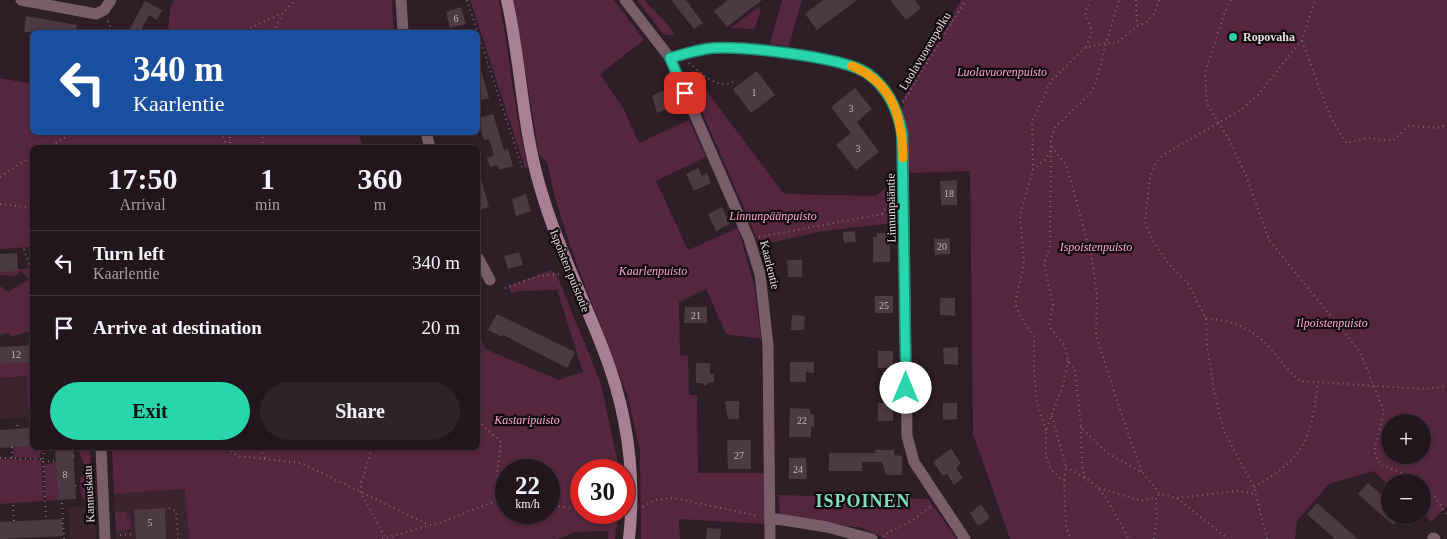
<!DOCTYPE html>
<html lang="en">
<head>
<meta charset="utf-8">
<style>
	body { margin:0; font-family:"Times New Roman",serif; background:#2e2329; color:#f1f3f6; height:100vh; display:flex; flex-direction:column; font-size:19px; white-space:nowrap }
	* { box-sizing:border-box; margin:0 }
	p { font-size:16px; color:#a29fa3 }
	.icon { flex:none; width:28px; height:28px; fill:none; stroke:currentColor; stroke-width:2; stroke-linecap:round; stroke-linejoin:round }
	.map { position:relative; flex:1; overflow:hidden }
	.sheet { position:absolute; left:30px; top:145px; width:450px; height:305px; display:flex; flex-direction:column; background:#22161c; border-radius:8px; box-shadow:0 1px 4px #0004,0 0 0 1px #3f353b }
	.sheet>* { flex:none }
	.top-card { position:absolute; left:30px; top:30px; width:450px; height:105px; border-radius:8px; box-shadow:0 1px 4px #0004,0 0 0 1px #3f353b; background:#1a4fa0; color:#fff; overflow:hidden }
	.buttons { position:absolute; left:1381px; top:414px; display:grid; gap:10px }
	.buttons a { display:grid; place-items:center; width:50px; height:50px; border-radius:50%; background:#22161c; box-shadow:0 1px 4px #0004,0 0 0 1px #3f353b; font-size:25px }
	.speed { position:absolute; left:495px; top:459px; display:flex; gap:10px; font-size:25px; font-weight:700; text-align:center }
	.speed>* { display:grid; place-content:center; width:65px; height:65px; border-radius:50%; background:#22161c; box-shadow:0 1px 4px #0004,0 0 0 1px #3f353b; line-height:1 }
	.speed small { font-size:12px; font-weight:400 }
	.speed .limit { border:8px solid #d22; background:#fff; color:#111 }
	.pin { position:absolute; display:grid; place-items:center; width:42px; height:42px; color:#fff; margin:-21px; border-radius:10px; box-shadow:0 2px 8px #0006 }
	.me { position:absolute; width:55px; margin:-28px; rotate:0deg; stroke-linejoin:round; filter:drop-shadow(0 0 4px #0008) }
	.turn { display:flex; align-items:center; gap:18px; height:105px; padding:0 20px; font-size:22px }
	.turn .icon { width:65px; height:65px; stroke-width:2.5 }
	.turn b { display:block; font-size:35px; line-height:42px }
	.eta { display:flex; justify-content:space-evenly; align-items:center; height:85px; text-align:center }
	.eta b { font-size:30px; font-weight:700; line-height:35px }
	.cta { display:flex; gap:10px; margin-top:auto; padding:10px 20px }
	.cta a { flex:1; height:58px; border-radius:30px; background:#29d5ac; color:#111; font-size:20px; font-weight:700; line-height:58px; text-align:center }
	.cta a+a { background:#2e2329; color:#f1f3f6 }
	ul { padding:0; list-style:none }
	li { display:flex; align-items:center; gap:15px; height:65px; padding:0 20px; border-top:1px solid #3f353b }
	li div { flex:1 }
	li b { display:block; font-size:19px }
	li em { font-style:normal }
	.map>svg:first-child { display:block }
	.built { fill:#3b242e }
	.green { fill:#55263e; fill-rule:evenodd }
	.building { fill:#4c3a42 }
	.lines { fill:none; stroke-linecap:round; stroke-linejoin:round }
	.path { stroke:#796b71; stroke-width:2; stroke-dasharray:1 4; stroke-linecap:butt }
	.minor { stroke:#795e6a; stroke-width:11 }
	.secondary { stroke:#a97f92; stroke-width:12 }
	.route-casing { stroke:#1b8a70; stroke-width:12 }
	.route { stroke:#29d5ac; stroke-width:9 }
	.slow { stroke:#f59e0b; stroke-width:9 }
	.poi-dot { fill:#29d5ac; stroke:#120b0e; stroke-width:2 }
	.labels { text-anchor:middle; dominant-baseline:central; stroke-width:4.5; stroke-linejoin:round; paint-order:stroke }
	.number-label { font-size:10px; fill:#c2b5ba }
	.poi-label { font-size:12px; font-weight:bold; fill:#e9dee2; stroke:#120b0e; text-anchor:start }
	.street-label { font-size:12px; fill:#e9dee2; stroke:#120b0e }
	.park-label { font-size:12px; font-style:italic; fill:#fea6ce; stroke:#120b0e }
	.district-label { font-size:18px; font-weight:bold; letter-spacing:1px; fill:#7edcbf; stroke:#120b0e }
</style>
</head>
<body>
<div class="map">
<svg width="1447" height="539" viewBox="0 0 1447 539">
	<rect width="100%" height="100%" fill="#2e1e25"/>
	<!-- built -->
	<path class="built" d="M32,376V417L0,419V378Z
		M186,489L189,539H116L114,494Z
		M94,506L96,539H70L68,507Z"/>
	<!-- green -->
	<path class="green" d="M174,0H392L394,32H168L170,9Z
		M470,0H499C510,56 514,112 528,167L525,168Z
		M514,0H614L644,40L600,74L623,108L639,143L689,120L706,157L656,181L688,250L738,228L754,285L761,339L726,334L706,289L679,302L680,355L688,356L689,395H697L698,473H764L765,524L679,519L680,539H641L640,451L628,397L573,254L555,198L547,162L539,155Z
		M637,0H644C651,8 674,28 674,36L663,34Z
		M782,0H802L789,46L770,44Z
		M961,0H1447V505L1432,522L1423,514L1422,482H1390V486L1373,471L1329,484L1297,521L1295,539H1010L973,434L970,171L912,173L909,171V138L901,110L904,105L902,101ZM1390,422H1422V455H1390Z
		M758,7L761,11L754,29L731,28Z
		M0,78L32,84V132H358L363,147L32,148V247L0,249Z
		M699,81L784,194L875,196L894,183V223L823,231L760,245L693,91L692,86Z
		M29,268L32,279V330L11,337L10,333L1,334L0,338V286L8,292L29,279L21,271L15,276L0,275V272Z
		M551,270L556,273L600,381L618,463V470H581V512L618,513L615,539H608V531L576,532L557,539H189L185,489L114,494L112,448H478V329L485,349L559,380L583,372L557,290L520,291L512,294L508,286ZM506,470H549V512H506Z
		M32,362V410H31L28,408L27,376L0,378V364Z
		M32,446V448H43L39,458L14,457L13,447Z
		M78,448H90L93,498L84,499L81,494L80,478L87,473L88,469L84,465Z
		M0,459L41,460L44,501L0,504Z
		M56,462L58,500L46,501L44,465Z
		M778,495L928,499L957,539H887L862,528L780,515Z
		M115,511L127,512V517H130L131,529L116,532Z"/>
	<!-- building -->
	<path class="building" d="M671,0H686L703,23L694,29Z
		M728,0H762L727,27L714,11Z
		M823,0H857L817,30L805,14Z
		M890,0H915L921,8L906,20Z
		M145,1L162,10L157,20L149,15L140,32H128Z
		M461,7L466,24L450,28L446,12Z
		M26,16L77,25L76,32H24Z
		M478,67H480L489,98L478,101Z
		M757,71L775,95L751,113L733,89Z
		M855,88L872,109L857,122L879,152L856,170L836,145L851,133L831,107Z
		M663,90L671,107L657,113L652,96Z
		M493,114L504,150L508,149L513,166L499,170L497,165L490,167L487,158L494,155L489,139L484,140L478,121V118Z
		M698,168L702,176L707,173L711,183L694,191L686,174Z
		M478,179H481L489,207L479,210Z
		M957,180V205H941L940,181Z
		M526,194L531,211L516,216L512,199Z
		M722,207L730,224L716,231L708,214Z
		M855,231L856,242L844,243L843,232Z
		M877,233H890V262H873V237H877Z
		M950,238V254L935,255L934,239Z
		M519,252L523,265L508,269L504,256Z
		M17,253L18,271L0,272V254Z
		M787,260H802V277H788Z
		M875,296H893V313H875Z
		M940,298H955V316L940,315Z
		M685,307H707V323H684Z
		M497,314L575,352L567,368L503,335L502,337L488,330Z
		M792,315L805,316L804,330H791Z
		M32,345V362L0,364V347Z
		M958,347V365L944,364L943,348Z
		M878,351H893V368H878Z
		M790,362H814V373L806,372V382H790Z
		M696,363H710V374H714V382L708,383L705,386L702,383H696Z
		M725,401H739V419H728Z
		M878,403H893V421H878Z
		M943,403H957V419L943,420Z
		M790,408L810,409V414H814V427H811V437H789Z
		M32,428V446L0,448V430Z
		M727,440H751V469H728Z
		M55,448H73L76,499L58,500Z
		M951,449L961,463L956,468L963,478L954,485L947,474L943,476L933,462Z
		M875,450H894V455L902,456V475H886L882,462H862V471H829V453H876Z
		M789,458H806L807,479H789Z
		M1368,483L1390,502V515H1402L1393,525L1358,494Z
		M1317,503L1358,539H1335L1307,514Z
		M981,504L990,518L978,526L970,513Z
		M165,508L166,539H136L134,510Z
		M62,519L63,536L0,539V522Z
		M707,528L721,529L720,539H706Z"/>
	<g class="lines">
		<!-- path -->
		<path class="path" d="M467,0L522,167
			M1136,0L1137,25
			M1159,0L1154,14L1147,22L1137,26L1117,43H1106L1096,83L1090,94L1055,127L1051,140L1050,246L1044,263L1053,305L1049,326L1065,346L1068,361L1075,369L1081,427L1107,453L1143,473L1160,494L1177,498L1237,491L1256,494
			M1231,0L1224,14L1205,73L1207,104L1230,141L1247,178L1269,240L1360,352L1384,411L1374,451L1380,465L1394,469L1416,482
			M108,21L113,32
			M241,32L283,13
			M273,32L283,13L295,0
			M1302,41L1331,118L1346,143L1368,138L1392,141L1409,126L1440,128L1447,124
			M1086,47L1092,31L1085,13L1090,0
			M689,63C703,74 717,91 735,81
			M903,102L966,0
			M221,132L227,148
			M47,148L75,132
			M230,148V132
			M262,148L263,132
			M1033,170L1032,122L1051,81L1085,48L1106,43L1119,0
			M0,177L32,156
			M0,204L32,208
			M882,214L893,194
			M759,237L882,214L894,215
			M24,249L32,275
			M505,288L539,276L560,274
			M1206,318C1232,321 1253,328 1271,349C1281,361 1288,371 1300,381L1425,389L1447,386
			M1068,361L1063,385L1046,430V456L1051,470L1064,481L1066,526L1071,539
			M1052,416L1066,467L1064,481
			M478,421L501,442L497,475L506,489
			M17,425V429
			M1081,427L1082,465L1085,479
			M1046,430L1037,403L1034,371V336L1023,321L1015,304L1024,264L1020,215L1033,170L1046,159L1052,147L1066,165L1072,185L1092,259L1097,294L1096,335L1117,401L1142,473
			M12,447V459
			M227,448L238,456L301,463L429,525
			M260,448L266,460
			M372,448L361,483V493L386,539
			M73,456H76
			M0,458L43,459L46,520
			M43,459L44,448
			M43,462L56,461
			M1066,467C1076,473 1091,480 1099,489C1112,504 1118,523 1130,539
			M75,486H78
			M1254,487C1306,457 1310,441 1318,383
			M1099,488L1142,501L1156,497
			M1422,488L1435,497L1447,515
			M1177,498L1228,539
			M62,503L64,539
			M13,505L14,522
			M549,505L581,509
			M643,507L655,500L673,498L759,516
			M169,508L176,511L178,539
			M609,512L621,516
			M120,535L135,534
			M883,537C891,529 901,527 911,521C918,517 923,511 931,507
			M382,539L445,521L500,499L506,500
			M1154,539L1157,518L1156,497L1160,494
			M1267,539L1254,487L1224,431L1214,391L1207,345L1206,318L1188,284L1169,264L1152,240L1145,221L1150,177L1157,161L1166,153L1241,110L1258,95L1302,40L1315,0"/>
		<!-- minor -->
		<path class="minor" d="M21,0L96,14L104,10L111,0
			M401,0L403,32
			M625,0L670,58L749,239L760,274L768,345L770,539
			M670,58C684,54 699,49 714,48C744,46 843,57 867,73C887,87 898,110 903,134L907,436L914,462L965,539
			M426,132L430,148
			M478,258L490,280
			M101,448L105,539
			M771,518L827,527L872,539
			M1433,538L1435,539"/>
		<!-- secondary -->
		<path class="secondary" d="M507,0C521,62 522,126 540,187C556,243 582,295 603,349C627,410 636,475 629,539"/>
	</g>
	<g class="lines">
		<!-- route casing -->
		<g class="route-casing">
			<path id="route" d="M685,93L670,58C684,54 699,49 714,48C744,46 842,57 867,73C887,87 898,110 902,134L906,388"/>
		</g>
		<!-- route -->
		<use href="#route" class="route"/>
		<!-- slow -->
		<path class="slow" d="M852,66C893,83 902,117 903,158"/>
	</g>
	<!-- markers -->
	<circle class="poi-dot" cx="1233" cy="37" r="5"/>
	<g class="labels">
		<!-- number labels -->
		<g class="number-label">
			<text x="456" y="18">6</text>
			<text x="754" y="92">1</text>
			<text x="851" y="108">3</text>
			<text x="858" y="148">3</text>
			<text x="949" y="193">18</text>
			<text x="942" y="246">20</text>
			<text x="884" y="305">25</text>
			<text x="696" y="315">21</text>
			<text x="16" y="354">12</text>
			<text x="802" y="420">22</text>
			<text x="739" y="455">27</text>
			<text x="798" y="469">24</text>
			<text x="65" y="474">8</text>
			<text x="150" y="522">5</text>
		</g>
		<!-- poi labels -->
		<g class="poi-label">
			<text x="1243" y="37">Ropovaha</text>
		</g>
		<!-- street labels -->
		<g class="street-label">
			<text transform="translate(925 51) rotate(-59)">Luolavuorenpolku</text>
			<text transform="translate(891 208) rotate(-91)">Linnunpääntie</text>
			<text transform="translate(770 265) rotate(76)">Kaarlentie</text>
			<text transform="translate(570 271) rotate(68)">Ispoisten puistotie</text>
			<text transform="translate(89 494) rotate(-93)">Kannuskatu</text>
		</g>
		<!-- park labels -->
		<g class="park-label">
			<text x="1002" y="72">Luolavuorenpuisto</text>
			<text x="773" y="216">Linnunpäänpuisto</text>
			<text x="1096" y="247">Ispoistenpuisto</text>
			<text x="653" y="271">Kaarlenpuisto</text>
			<text x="1332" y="323">Ilpoistenpuisto</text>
			<text x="527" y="420">Kastaripuisto</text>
		</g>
		<!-- district labels -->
		<g class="district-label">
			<text x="863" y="501">ISPOINEN</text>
		</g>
	</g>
</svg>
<div class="buttons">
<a>+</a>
<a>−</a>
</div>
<div class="speed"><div>22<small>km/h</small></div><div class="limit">30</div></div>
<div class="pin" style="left:685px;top:93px;background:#d93025"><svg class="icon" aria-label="arrive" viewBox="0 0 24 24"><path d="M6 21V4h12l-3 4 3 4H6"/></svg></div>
<svg class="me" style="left:906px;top:388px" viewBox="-20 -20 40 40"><circle r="19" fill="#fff"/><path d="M0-13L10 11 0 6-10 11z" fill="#29d5ac"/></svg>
<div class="top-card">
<div class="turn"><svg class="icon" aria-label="left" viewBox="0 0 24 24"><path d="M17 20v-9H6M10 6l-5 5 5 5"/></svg><div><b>340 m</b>Kaarlentie</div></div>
</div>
<section class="sheet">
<div class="eta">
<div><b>17:50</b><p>Arrival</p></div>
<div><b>1</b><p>min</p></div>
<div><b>360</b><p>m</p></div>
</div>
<ul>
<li><svg class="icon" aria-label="left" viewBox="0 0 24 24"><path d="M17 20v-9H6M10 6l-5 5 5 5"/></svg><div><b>Turn left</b><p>Kaarlentie</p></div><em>340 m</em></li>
<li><svg class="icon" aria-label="arrive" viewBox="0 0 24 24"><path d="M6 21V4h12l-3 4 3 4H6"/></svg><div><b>Arrive at destination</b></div><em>20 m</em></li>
</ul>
<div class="cta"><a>Exit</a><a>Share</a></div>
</section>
</div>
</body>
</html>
